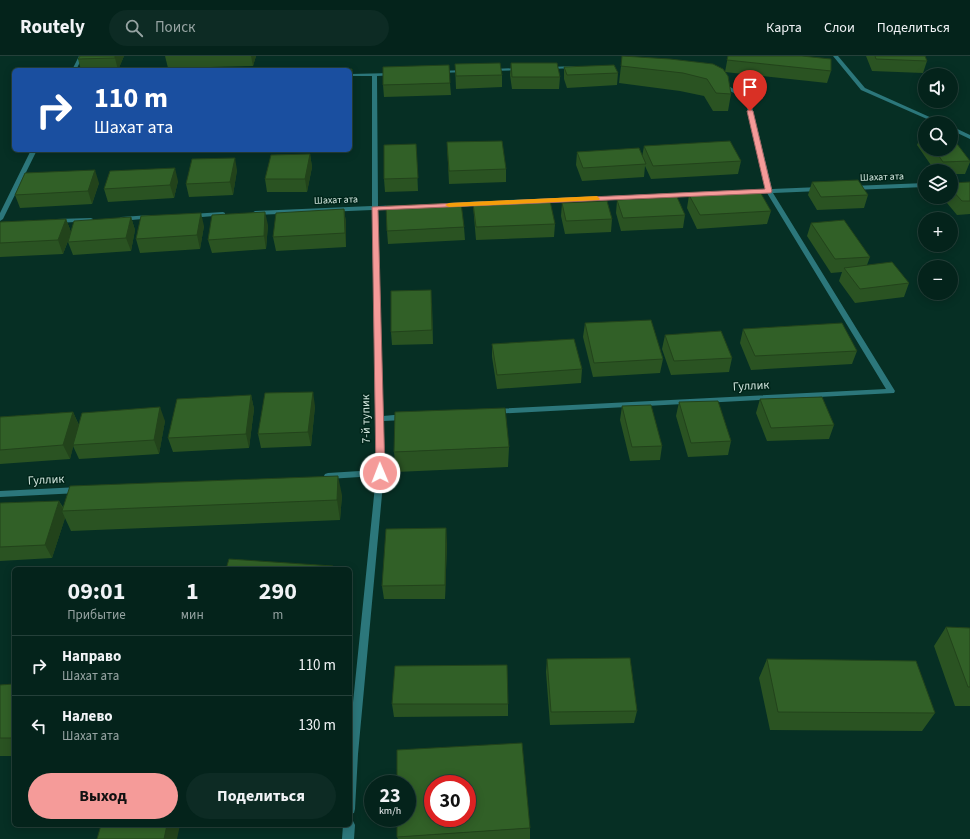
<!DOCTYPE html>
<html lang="ru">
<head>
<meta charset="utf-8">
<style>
	body { margin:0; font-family:"Source Sans 3",sans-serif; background:#0d2b24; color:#f1f3f6; height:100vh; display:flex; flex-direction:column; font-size:15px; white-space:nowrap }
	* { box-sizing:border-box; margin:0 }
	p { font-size:13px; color:#97a4a3 }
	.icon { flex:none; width:22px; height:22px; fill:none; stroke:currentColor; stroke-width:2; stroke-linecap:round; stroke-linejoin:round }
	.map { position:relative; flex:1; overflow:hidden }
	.details { position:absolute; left:12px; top:511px; width:340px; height:260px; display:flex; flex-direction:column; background:#04231b; border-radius:6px; box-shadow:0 2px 10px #0003,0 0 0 1px #25403a }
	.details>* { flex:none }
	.guide { position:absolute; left:12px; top:12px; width:340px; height:84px; border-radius:6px; box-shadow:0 2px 10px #0003,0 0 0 1px #25403a; background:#1a4fa0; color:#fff; overflow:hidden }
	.buttons { position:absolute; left:918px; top:12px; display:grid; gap:8px }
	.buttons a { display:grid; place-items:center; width:40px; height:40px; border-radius:50%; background:#04231b; box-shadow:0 2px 10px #0003,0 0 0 1px #25403a; font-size:20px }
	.speed { position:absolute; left:364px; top:719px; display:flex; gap:8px; font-size:20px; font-weight:700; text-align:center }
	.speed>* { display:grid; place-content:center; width:52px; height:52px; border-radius:50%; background:#04231b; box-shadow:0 2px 10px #0003,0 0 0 1px #25403a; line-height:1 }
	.speed small { font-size:10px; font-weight:400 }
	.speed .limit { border:6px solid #d22; background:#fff; color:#111 }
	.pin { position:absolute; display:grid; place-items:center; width:34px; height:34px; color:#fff; margin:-41px -17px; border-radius:50% 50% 50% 0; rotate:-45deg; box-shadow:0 0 4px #0007 }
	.pin .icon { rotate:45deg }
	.me { position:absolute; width:44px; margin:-22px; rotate:359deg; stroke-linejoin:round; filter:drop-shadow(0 0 3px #0008) }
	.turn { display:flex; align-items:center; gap:14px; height:84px; padding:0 16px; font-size:18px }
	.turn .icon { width:52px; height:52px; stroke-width:2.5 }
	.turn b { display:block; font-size:28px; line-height:34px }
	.eta { display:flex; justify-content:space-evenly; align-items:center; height:68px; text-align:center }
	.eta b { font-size:24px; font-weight:700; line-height:28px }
	.action { display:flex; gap:8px; margin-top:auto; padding:8px 16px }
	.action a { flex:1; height:46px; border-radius:24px; background:#f59b99; color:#111; font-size:16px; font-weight:700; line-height:46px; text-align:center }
	.action a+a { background:#0d2b24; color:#f1f3f6 }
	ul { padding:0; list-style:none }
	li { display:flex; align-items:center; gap:12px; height:60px; padding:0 16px; border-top:1px solid #25403a }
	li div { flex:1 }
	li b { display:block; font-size:15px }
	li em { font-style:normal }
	header { display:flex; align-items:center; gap:24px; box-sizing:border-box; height:56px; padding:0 20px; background:#04231b; border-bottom:1px solid #25403a }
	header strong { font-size:19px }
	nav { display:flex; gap:22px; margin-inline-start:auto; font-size:14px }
	.search { width:280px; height:36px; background:#0d2b24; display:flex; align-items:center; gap:10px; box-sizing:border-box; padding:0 14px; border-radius:22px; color:#97a4a3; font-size:15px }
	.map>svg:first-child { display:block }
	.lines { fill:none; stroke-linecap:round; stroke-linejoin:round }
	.minor { fill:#2c777b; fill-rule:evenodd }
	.wall { fill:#2a5322 }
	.shaded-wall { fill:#22431b }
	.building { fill:#316027; stroke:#22431b; fill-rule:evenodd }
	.route { fill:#f59b99; stroke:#9f6563 }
	.slow { fill:#f59e0b }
	.labels { text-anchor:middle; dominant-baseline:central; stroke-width:3; stroke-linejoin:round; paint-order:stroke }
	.far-street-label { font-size:10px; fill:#d3e7df; stroke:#00251a }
	.street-label { font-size:12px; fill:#d3e7df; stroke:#00251a }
</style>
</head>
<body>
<header>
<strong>Routely</strong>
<div class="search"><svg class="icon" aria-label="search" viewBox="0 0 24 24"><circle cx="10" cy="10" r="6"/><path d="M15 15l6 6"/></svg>Поиск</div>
<nav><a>Карта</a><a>Слои</a><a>Поделиться</a></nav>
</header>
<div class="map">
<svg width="970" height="783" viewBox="0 0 970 783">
	<rect width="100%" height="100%" fill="#062f24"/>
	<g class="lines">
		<!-- minor -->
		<path class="minor" d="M79,0H83L76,14H72Z
			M833,0H838L865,32L943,67H936L861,34Z
			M575,10L577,11V12L549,13L547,12L549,11Z
			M521,12L523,13V14L491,15L489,14L491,13Z
			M465,14H467V16L439,17L437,16L439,15Z
			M393,17L395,18V19L377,20L378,150L397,149L400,151L397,153L378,154L383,360L405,358L409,361L405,364L383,365L384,417L358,698L355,753L354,757L350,758V676L376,420L328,423L325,422L324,420L325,418L328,417L376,414L372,154L255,159L252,157L255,155L372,150V20H350V18Z
			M719,27H723L750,42L772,133L820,131L823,133L820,135L773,137L895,335L894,337L492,358L491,356L495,353L886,333L767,137L750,138L747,136L750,134H766L745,43L719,29Z
			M951,70L970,79V83L951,74Z
			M31,94H37L3,163L0,165V157Z
			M925,127V131L852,134L849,132L852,130Z
			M705,136L708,138L707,139L506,148L503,146L506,144Z
			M483,145L486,147L485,148L450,151L447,149L450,147Z
			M223,156L225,157V159L191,162L188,160L191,158Z
			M151,159L153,160V162L121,165L118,163L121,161Z
			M91,162L93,163V165L57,167L54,165L57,163Z
			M79,431L82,432L83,434L82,436L79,437L0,441V435Z
			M350,764L353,765L355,769L354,783H342L343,769H350Z"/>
	</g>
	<!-- wall -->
	<path class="wall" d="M124,0L118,14H81L78,3Z
		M165,0H256L253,10L168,12Z
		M728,0L831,15L827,27L725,16L731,38L728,55H713L704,40L680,35L619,27L621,10L725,16Z
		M866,0H925L927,5L923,17L872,15Z
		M511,7L560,21L559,33H512L510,19Z
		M455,8L502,19V31L456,33Z
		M564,11L618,17L617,29L567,32L564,23Z
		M352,13L353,25V40H350V14Z
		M450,27L451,39L384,41L383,29Z
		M922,77H925V93H951L970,105V106L965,118H951V115H935L917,89Z
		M447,86L506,113V126L449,128Z
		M416,88L418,135L385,136L384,123Z
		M644,90L741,105L738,118L651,123L645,110L644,121L582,125L576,109L577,96L642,101Z
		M310,98L312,111L307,136H267L265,123Z
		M237,114L233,139L189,141L186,128Z
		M178,125L174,142L108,146L104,133Z
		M812,126L868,139L864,152L817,154L808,139Z
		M970,126V158L957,159L942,141H951V127Z
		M99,127L92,148L20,152L15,139Z
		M689,139L771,155L767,168L697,173L687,152Z
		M617,144L685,159L683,172L621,175L616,157Z
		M473,147L555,168L554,181L476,184L474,161Z
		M562,147L612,163L611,176L565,178L561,160Z
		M344,153L346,167V191L276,195L273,181Z
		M131,161L135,174L131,195L73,199L68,186L70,180L63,198L0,201V166L66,163L71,176Z
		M811,167L870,201L867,209L909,227L904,241L855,247L839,225L842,216L831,217L807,180Z
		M268,169L266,193L212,197L208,184Z
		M204,170L200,193L140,197L136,183Z
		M464,171L465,184L388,188L387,175Z
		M432,247L433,288L392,289L391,276Z
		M585,267L663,303L660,317L593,321L583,281Z
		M743,273L857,295L852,308L751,314L740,287Z
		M665,279L732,302L729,316L671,319L662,293Z
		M492,288L582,313L581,327L497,333L492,301Z
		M251,339L254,353L249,392L173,396L168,382Z
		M760,343L834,369L829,383L767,385L756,357Z
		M679,346L731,385L728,399L688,401L676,360Z
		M315,350L311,390L261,392L258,378Z
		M622,350L662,390L660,404L630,405L620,364Z
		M73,356L79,369L165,365L159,398L79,403L73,390L70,403L0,408V361Z
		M509,391L508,411L396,416L394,396Z
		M342,439L340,464L71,475L65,462L52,502L0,505V447L59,445L63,451Z
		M447,486L445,543H384L382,530Z
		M946,571L970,572V650H955L934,590Z
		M547,603L637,655L634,667L550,669L546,616Z
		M767,603L935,657L922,675L770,674L759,622Z
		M14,628V700H0V629Z
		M392,648H508V660L394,661Z
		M530,772V783H398L397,781Z"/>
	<!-- shaded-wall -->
	<path class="shaded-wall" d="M115,0H124L118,14L115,2Z
		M251,0H256L253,10Z
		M352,13L353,25V40L352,27Z
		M310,98L312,111L307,136L305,123Z
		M235,102L237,114L233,139L230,126Z
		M175,112L178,125L174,142L170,129Z
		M95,114L99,127L92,148L88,135Z
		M344,153L346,167V191L345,177Z
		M265,156L268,169L266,193L264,180Z
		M201,157L204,170L200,193L197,179Z
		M131,161L135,174L131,195L126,182Z
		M66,163L71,176L63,198L58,184Z
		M313,336L315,350L311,390L308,376Z
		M251,339L254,353L249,392L246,378Z
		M160,351L165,365L159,398L154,384Z
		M73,356L79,370L70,403L63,389Z
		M338,420L342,439L340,464L337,444Z
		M59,445L64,455H62L65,462L52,502L45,489Z
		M446,472L447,486L445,543V529Z
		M167,769H180L177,783H164Z"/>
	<!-- building -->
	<path class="building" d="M80,0H115V2L78,3Z
		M622,0L670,3L713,8L723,13L728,20L731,38L716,37L707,23L683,17L621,10Z
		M728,0H802L831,3V15L727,4Z
		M875,0H925L927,5L876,3Z
		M500,7L502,19L456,20L455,8Z
		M511,7H557L560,21H512Z
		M449,9L450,27L383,29V11Z
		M614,9L618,17L567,19L564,11Z
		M352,13V27L350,28V14H326Z
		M922,77H925V81Z
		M951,80L970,105L943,106L934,93H951Z
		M502,85L506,113L449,115L447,86Z
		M730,85L741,105L653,110L644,90Z
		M416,88L418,122L384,123V89Z
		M639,92L646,108L583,112L577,96Z
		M310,98L305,123H265L271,99Z
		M235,102L230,126L186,128L192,103Z
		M175,112L170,129L104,133L110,115Z
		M95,114L88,135L15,139L25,117Z
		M858,124L868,139L821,141L812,126Z
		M970,126V145H962L951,133V127Z
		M759,134L771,155L700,159L689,139Z
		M677,141L685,159L623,162L617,144Z
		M550,145L555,168L476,171L473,147Z
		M607,145L612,163L566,165L562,147Z
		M461,147L464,171L387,175L386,150Z
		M344,153L345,177L273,181L276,157Z
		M265,156L264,180L208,184L212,159Z
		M201,157L197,179L136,183L141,160Z
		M131,161L126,182L68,186L74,165Z
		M66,163L58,184L0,187V166Z
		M844,164L870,201L835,203L811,167Z
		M892,206L909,227L860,233L844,212Z
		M431,234L432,274L391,276V235Z
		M651,264L663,303L594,307L585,267Z
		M842,267L857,295L755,300L743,273Z
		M721,275L732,302L674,305L665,279Z
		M574,283L582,313L497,319L492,288Z
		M313,336L308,376L258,378L265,337Z
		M251,339L246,378L168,382L177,343Z
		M822,341L834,369L771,372L760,343Z
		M718,345L731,385L691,387L679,346Z
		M651,349L662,390L632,391L622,350Z
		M160,351L154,384L73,389L82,357Z
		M505,352L509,391L394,396L395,356Z
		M73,356L63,389L0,394V361Z
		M338,420L337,444L62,455L70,430Z
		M59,445L45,489L0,491V447Z
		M446,472L445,529L382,530L386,473Z
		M229,503L333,510V513H226Z
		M946,571L970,572V631H968Z
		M630,602L637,655L551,656L547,603Z
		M767,603L916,605L935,657L778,656Z
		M507,609L508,648H392L395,610Z
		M14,628V682H0V629Z
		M522,687L530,772L397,781V762H407V728H397V694ZM433,728H467V762H433Z
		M101,769H167L164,783H97Z"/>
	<!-- route -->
	<path class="route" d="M750,53L753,55L772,135L771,137L378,154L385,417L380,421L377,420L376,417L372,151L765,133L747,55Z"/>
	<!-- slow -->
	<path class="slow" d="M597,140L600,143L599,144L449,151L445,149L449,147Z"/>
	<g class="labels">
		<!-- far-street labels -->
		<g class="far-street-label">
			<text transform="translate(882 121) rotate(-2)">Шахат ата</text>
			<text transform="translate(336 144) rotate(-2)">Шахат ата</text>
		</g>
		<!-- street labels -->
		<g class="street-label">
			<text transform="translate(751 330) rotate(-3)">Гуллик</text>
			<text transform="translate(366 363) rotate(-91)">7-й тупик</text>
			<text transform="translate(46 424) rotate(-3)">Гуллик</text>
		</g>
	</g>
</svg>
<div class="buttons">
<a><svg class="icon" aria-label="sound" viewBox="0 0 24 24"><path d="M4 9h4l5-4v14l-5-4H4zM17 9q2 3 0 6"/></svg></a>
<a><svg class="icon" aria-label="search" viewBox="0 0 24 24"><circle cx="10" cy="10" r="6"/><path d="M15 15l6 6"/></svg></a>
<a><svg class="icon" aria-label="layers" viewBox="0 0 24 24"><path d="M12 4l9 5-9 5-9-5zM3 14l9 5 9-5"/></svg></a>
<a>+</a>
<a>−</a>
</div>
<div class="speed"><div>23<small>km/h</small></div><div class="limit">30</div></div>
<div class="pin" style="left:750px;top:55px;background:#d93025"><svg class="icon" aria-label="arrive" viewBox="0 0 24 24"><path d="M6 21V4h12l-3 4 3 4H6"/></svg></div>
<svg class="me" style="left:380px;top:417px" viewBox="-20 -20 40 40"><circle r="17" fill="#f59b99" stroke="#fff" stroke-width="3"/><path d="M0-11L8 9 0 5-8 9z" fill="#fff"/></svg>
<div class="guide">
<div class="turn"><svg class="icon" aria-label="right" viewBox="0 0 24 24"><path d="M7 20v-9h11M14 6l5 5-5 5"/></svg><div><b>110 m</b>Шахат ата</div></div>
</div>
<section class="details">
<div class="eta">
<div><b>09:01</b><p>Прибытие</p></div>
<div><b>1</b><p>мин</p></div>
<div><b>290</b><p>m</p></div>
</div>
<ul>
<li><svg class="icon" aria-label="right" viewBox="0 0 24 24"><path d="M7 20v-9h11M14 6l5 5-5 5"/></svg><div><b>Направо</b><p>Шахат ата</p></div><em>110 m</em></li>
<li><svg class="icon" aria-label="left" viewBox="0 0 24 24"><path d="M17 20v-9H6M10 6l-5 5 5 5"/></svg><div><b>Налево</b><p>Шахат ата</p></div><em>130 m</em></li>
</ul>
<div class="action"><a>Выход</a><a>Поделиться</a></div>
</section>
</div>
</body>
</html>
